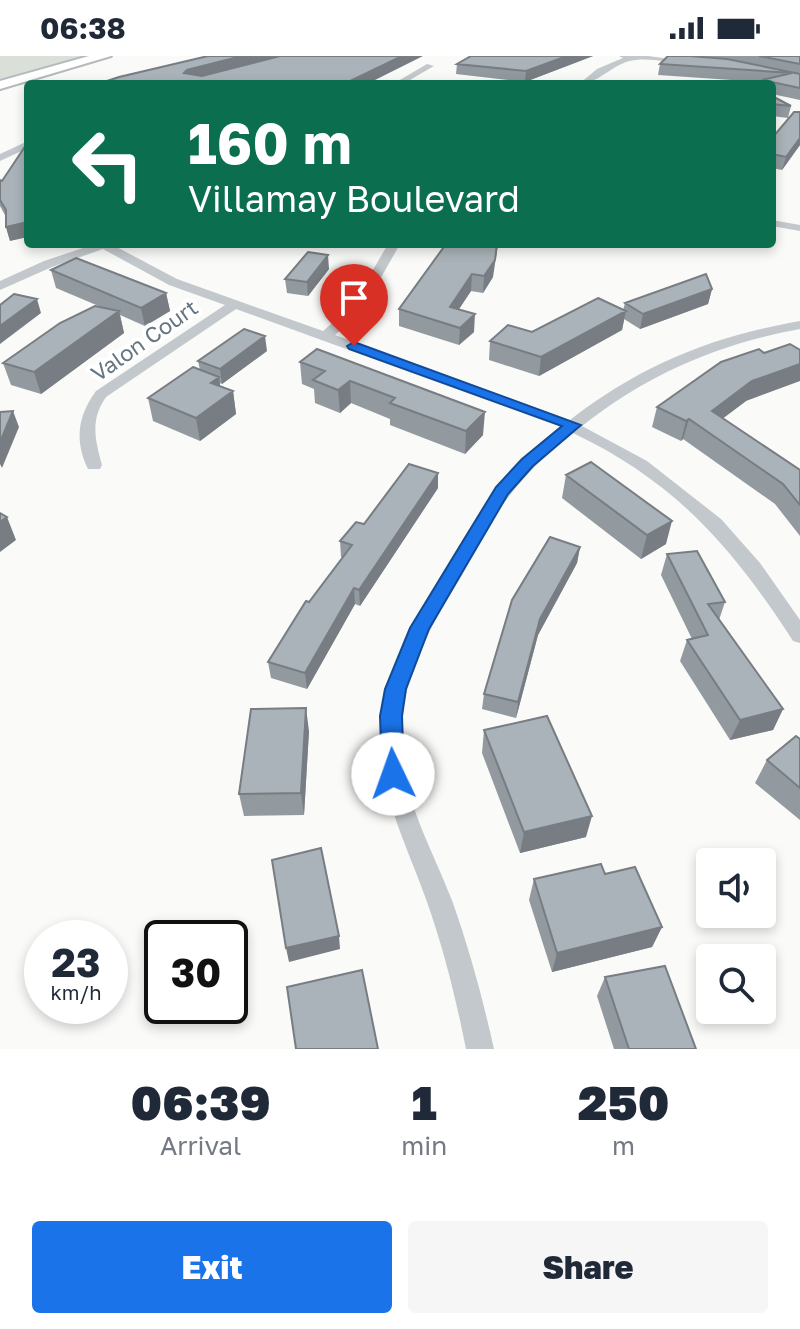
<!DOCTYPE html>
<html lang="en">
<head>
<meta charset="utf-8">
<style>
	body { margin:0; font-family:"Golos Text",sans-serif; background:#f6f6f7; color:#1f2937; height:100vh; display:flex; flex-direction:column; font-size:30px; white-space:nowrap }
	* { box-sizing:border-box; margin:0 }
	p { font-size:26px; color:#747a83 }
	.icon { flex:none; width:44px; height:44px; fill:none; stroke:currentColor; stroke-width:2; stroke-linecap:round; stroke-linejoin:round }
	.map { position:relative; height:993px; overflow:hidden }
	.side { display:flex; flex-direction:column; background:#fff; flex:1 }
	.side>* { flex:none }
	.guide { position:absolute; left:24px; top:24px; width:752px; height:168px; border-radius:8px; box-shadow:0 4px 12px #0003; background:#0b6e4f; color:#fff; overflow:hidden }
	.controls { position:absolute; left:696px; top:792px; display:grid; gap:16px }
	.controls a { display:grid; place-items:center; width:80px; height:80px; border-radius:8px; background:#fff; box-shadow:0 4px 12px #0003; font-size:40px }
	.speed { position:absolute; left:24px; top:864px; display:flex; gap:16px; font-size:40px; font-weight:700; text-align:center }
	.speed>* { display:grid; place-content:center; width:104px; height:104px; border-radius:50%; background:#fff; box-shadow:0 4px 12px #0003; line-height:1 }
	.speed small { font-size:20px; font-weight:400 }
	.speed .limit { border:4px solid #111; border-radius:12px; background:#fff; color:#111 }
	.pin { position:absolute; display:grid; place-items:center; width:68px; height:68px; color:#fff; margin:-82px -34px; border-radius:50% 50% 50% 0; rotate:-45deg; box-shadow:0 0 8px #0007 }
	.pin .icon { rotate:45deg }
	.me { position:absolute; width:88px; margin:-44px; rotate:357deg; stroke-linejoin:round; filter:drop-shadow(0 0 6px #0008) }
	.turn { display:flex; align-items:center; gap:28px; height:168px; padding:0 32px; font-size:36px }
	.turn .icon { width:104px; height:104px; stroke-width:2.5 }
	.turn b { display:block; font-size:56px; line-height:68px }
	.eta { display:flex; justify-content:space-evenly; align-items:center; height:136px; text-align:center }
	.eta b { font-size:48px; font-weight:800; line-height:56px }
	.action { display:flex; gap:16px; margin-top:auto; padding:16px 32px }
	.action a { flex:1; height:92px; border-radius:8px; background:#1a73e8; color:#fff; font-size:32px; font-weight:800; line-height:92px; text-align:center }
	.action a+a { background:#f6f6f7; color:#1f2937 }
	.status { display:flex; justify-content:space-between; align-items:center; height:56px; padding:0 40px; background:#fff; direction:ltr }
	.status svg { height:22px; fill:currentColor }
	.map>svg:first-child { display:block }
	.green { fill:#dadfd7 }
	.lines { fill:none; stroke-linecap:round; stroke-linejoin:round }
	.primary-casing { stroke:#b5babe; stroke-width:4 }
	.minor { fill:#c3c8cc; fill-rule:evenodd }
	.primary { fill:#fff; fill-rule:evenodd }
	.wall { fill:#929a9f }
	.shaded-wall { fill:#777d82 }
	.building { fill:#aab3b9; stroke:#777d82; stroke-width:2 }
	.route { fill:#1a73e8; stroke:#114b97; stroke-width:2 }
	.labels { text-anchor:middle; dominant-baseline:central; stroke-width:8; stroke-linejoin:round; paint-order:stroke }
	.far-street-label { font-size:22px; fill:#657683; stroke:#fff }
</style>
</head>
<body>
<div class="status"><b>06:38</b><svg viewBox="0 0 49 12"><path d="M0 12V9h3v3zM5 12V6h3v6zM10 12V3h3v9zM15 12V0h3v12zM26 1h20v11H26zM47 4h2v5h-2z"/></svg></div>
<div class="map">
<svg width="800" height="993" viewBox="0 0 800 993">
	<rect width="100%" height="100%" fill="#fafaf8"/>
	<!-- green -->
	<path class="green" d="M0,0H108L0,31Z"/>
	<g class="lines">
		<!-- primary casing -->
		<g class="primary-casing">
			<path id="primary" d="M89,0H111L0,33V25Z"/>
		</g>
		<!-- minor -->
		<path class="minor" d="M619,0H648L691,6L687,8C671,7 652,2 636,4C615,5 599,28 579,28L597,13L623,2Z
			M427,8L434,10L403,28H393Z
			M28,85V92L0,105V98Z
			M772,164L800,169V175L772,170Z
			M95,188H111L177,223L323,275L352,250L388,188H400L362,255L335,279L570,364C643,308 711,281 800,265V273C718,288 648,318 582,370L647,405L721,463L760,507L800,564V587L793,585C733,492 676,426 573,377C514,423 494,459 458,523C432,569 406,615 401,668C396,733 431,789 453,847C470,895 483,944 494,993H466C456,943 444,894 427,846C404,780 369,720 383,648C392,602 417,561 440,521C479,456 500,419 561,371L236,253L106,341C90,364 95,383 102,409L100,413H88C74,384 78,360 96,335L225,249L169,229L103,193L52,211L0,234V225L44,205Z"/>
		<!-- primary -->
		<use href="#primary" class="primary"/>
	</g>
	<!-- wall -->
	<path class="wall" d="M471,0H593L525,26L456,18L457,8Z
		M668,0H800V44L772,38V28H761V26L658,19L660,8Z
		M772,40L791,50L788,62L772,60Z
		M800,56V89L782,114L772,112V82Z
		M0,124L2,125L10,185L6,171V161L0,150Z
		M446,188L493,221L483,237L471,235L459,253L474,276L459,289L399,270V253Z
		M329,213L308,240L287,237L285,223Z
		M51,214L166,237L170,255L145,270L120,259L124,277L41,338L11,329L3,307L101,251L56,232Z
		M712,233L708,248L640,273L624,263L622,274L539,320L489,304L490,285L623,254L625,247Z
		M317,293L483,379L465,398L390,369V363L351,347L340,357L315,347L314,333L302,328L300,306Z
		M267,295L222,328L220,327V330L233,335L236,358L200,385L153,365L148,342L200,314L198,305Z
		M746,345L722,363L800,414V480L775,448L683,383L681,385L652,371L657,351Z
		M566,419L666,488L641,503L562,442Z
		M438,432L360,550L355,548L307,633L271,622L268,606L309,546L343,501H341L340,485L364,468Z
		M580,491L577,507L538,579L516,662L482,653L484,638Z
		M667,498L725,546L719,564L783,653L773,674L730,684L680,605L687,584L692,583L661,519Z
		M484,674L586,781L520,797L482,697Z
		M309,675L304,759L244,760L239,738Z
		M800,683V764L755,727L767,704Z
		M605,818L662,871L652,891L552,916L529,844L534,823Z
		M605,921L696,993H614L597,940Z"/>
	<!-- shaded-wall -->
	<path class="shaded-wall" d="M242,0H284L186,28L184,17L187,14Z
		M402,0H423L367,28H344Z
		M567,0H593L525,26L526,15Z
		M800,82V89L782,114L786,101Z
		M28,166V181L10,185L6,171Z
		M497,188H498L493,221L483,237L484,220Z
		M328,199L329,213L308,240L307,226Z
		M472,218L471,235L449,268L450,251Z
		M712,233L708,248L640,273L643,258Z
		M166,237L170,255L145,270L141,252Z
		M37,243L41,257L0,288V270Z
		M119,255L124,277L41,338L34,316Z
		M626,255L622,274L539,320L541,301Z
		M475,258L474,276L459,289L460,272Z
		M265,280L267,295L222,328L220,313Z
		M800,308V325L746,345L706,375L712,355L752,325Z
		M219,321L222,343L233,335L236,358L200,385L196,362L211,327Z
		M350,325L351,347L340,357L338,334Z
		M13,355L19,371L2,412L0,408V386Z
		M485,356L483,379L465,398L466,375Z
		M689,363L683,383L681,385L686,365Z
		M438,417V432L360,550L359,534Z
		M7,461L16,484L0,496V466Z
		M672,465L666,488L641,503L647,479Z
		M580,491L577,507L538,579L516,662L518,646L540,563Z
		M354,532L355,548L307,633L305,617Z
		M306,652L309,675L304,759L301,737Z
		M783,653L773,674L730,684L740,664Z
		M592,760L586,781L520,797L524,776Z
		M662,871L652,891L552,916L557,897Z
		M339,880L340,893L289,906L286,892Z"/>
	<!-- building -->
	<path class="building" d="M208,0H242L187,14L184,17L202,20L280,0H402L344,28H98L119,21Z
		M471,0H567L526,15L457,8Z
		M668,0H690L727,3L800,18V32L762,24L792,17L660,8Z
		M759,0H800V8Z
		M772,40L791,50L772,48Z
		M794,56H800V82L786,101L772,98V82Z
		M28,86V166L6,171V154L0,144V124L2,125Z
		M446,188H497L495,204L484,220L472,218L450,251L475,258L460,272L399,253Z
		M308,196L328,199L307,226L285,223Z
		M76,202L166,237L141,252L51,214Z
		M706,218L712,233L643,258L625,247Z
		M14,238L37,243L0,270V249Z
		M598,242L626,255L541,301L490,285L508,269L532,276Z
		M95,250L119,255L34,316L3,307L60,267Z
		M244,273L265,280L220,313L198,305Z
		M790,288L800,294V308L752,325L712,355L800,414V449L783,428L689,363L686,365L657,351L721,306L759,293L764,297Z
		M317,293L485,356L466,375L390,347L395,342L350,325L338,334L313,324L325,315L300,306Z
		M193,311L219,321L211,327L233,335L196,362L148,342Z
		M13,355L0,386V356Z
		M591,406L672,465L647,479L566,419Z
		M409,408L438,417L359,534L354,532L305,617L268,606L306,545L309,546L352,489L340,485L356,466L364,468Z
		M0,457L7,461L0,466Z
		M550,481L580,491L540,563L518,646L484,638L512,544Z
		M697,495L725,546L708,548L783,653L740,664L687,584L708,579L667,498Z
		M306,652L301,737L239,738L251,653Z
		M547,660L592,760L524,776L484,674Z
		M796,680L800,683V732L767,704Z
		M321,792L339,880L286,892L272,804Z
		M601,808L605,818L635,811L662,871L557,897L534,823Z
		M665,910L696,993H629L605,921Z
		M362,914L378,993H296L287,931Z"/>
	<!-- route -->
	<path class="route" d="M354,286L581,369L533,410L508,438L429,573L406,633L402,660L404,718L401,725L393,728L385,725L382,718L380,660L385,633L410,572L496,431L522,403L562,370L349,293L347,290Z"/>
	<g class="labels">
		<!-- far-street labels -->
		<g class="far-street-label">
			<text transform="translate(144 284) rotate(-35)">Valon Court</text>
		</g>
	</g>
</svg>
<div class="controls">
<a><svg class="icon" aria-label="sound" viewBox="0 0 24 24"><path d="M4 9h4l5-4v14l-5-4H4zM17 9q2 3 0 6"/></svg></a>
<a><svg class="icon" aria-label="search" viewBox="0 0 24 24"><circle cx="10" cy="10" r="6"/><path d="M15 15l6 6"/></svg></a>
</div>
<div class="speed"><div>23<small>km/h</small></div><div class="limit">30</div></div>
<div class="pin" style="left:354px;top:290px;background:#d93025"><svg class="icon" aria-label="arrive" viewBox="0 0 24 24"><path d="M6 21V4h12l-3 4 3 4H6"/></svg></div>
<svg class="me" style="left:393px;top:718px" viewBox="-20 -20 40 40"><circle r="19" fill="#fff"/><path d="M0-13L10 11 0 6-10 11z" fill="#1a73e8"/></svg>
<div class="guide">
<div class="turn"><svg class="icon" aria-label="left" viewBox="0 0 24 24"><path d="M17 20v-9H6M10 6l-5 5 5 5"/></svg><div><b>160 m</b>Villamay Boulevard</div></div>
</div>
</div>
<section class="side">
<div class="eta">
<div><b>06:39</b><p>Arrival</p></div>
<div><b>1</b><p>min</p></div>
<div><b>250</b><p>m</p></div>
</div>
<div class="action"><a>Exit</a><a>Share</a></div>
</section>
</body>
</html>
